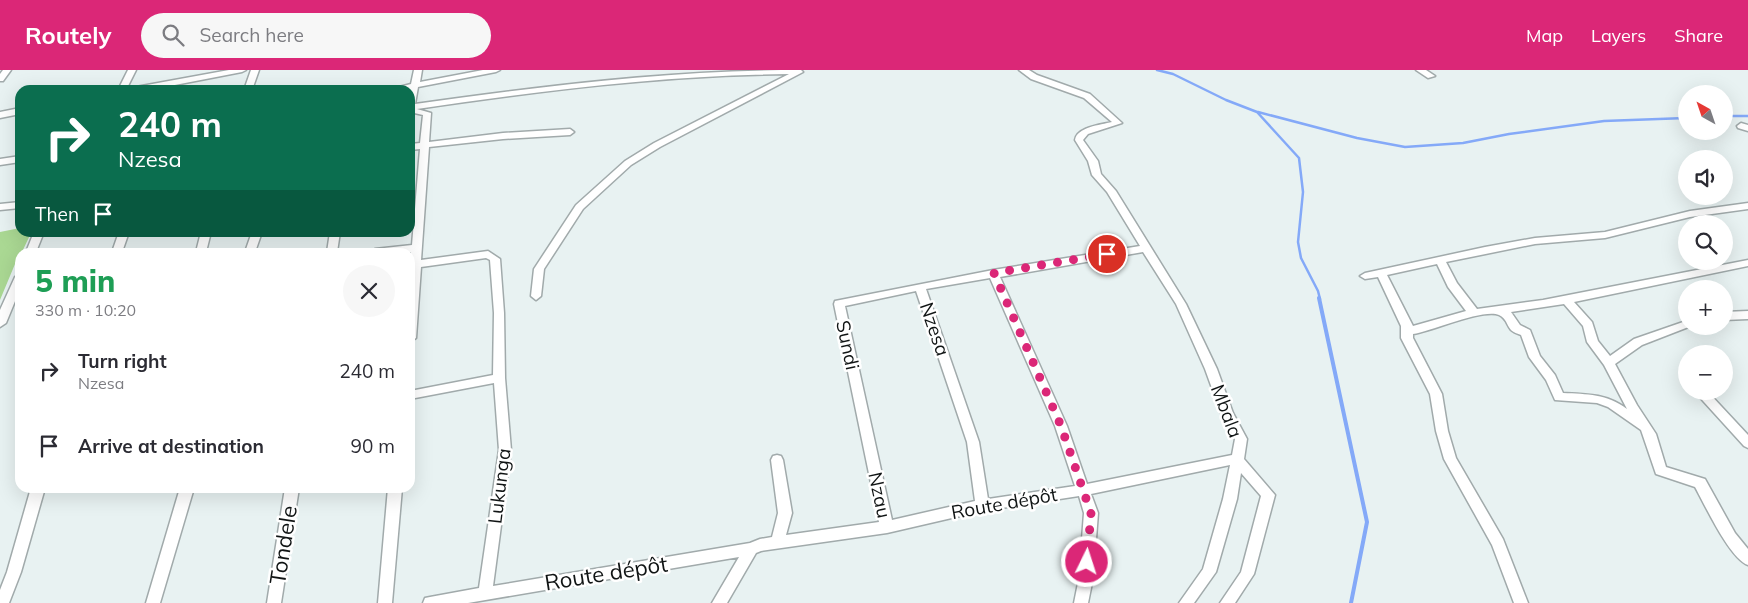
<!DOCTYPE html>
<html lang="en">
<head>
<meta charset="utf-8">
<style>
	body { margin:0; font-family:Mulish,sans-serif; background:#f7f7f7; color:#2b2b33; height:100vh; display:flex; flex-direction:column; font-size:19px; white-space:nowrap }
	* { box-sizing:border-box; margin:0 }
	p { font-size:16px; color:#7c7c81 }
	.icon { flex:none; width:28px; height:28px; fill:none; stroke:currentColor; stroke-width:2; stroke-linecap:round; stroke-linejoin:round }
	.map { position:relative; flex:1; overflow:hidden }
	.drawer { position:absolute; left:15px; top:178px; width:400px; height:245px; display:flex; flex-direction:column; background:#fff; border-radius:15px; box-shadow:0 5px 20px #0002 }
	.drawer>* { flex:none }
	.hud { position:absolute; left:15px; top:15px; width:400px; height:152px; border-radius:15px; box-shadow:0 5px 20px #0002; background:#0b6e4f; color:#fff; overflow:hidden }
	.needle { width:32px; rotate:320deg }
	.tools { position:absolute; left:1678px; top:15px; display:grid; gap:10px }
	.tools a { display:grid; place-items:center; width:55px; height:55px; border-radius:50%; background:#fff; box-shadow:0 5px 20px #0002; font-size:25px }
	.pin { position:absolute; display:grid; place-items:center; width:42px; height:42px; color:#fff; margin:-21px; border:2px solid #fff; border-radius:50%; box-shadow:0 1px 5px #0007 }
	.me { position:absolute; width:55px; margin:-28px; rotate:4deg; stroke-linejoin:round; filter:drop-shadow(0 0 4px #0008) }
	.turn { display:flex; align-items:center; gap:18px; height:105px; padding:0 20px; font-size:22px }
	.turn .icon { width:65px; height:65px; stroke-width:2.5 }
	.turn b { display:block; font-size:35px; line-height:42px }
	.then { display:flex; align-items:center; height:48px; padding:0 20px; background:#0003; gap:10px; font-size:19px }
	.round { display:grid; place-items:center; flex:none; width:52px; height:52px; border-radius:26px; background:#f7f7f7 }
	.headline { display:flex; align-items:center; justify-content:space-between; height:85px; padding:0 20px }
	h1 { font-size:30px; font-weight:800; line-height:38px; color:#1e9e55 }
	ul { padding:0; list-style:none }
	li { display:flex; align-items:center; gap:15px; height:75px; padding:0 20px }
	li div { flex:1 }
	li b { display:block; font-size:19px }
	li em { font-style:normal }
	header { display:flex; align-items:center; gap:30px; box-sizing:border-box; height:70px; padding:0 25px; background:#db2777; color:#fff }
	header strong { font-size:24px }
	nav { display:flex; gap:28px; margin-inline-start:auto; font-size:18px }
	.search { width:350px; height:45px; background:#f7f7f7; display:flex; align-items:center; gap:12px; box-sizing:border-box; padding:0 18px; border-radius:28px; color:#7c7c81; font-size:19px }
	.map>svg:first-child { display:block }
	.green { fill:#aad893 }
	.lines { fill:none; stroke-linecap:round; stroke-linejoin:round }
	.stream-far1 { stroke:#84a9f8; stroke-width:2.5 }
	.stream { stroke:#84a9f8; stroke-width:4 }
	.minor-casing { stroke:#a1aaab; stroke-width:3 }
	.minor { fill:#fff; fill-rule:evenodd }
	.route { stroke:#db2777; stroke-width:9; stroke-dasharray:0 16.2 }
	.labels { text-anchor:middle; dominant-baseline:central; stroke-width:5; stroke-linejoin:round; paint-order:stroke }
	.street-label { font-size:19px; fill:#101414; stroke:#fff }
	.near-street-label { font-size:22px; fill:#101414; stroke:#fff }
</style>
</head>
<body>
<header>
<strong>Routely</strong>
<div class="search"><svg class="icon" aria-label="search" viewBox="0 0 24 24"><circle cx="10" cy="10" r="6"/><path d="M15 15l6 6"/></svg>Search here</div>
<nav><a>Map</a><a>Layers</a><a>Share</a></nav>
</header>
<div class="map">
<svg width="1748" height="533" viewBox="0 0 1748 533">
	<rect width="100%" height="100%" fill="#e8f2f2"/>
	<!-- green -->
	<path class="green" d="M20,158V162L31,163L22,182H20L0,230V162Z"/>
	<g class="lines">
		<!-- stream-far1 -->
		<path class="stream-far1" d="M1157,0L1173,4L1226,30L1257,42L1299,88L1303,122L1298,172L1301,188L1318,221L1320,229
			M1258,42L1357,68L1405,77L1463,73L1509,64L1604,51L1686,48
			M1724,46H1748"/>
		<!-- stream -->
		<path class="stream" d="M1319,228L1367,452L1351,533"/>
		<!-- minor casing -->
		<g class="minor-casing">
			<path id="minor" d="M3,0H11L3,11H0V4Z
				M128,0H136L126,20H118Z
				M229,0H246L242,2L149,20H132L136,17Z
				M251,0H259L252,20H244Z
				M414,0H422L420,12L483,0H500L496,2L418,17L415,34C543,16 671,0 801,0L803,2L660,77L631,95L583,139L544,199L541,226L536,230L531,226L534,199L576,135L625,91L654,73L789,4C664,5 540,21 417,39L431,43L429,72L503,63L570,59L574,62L570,65L503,69L429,77L421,190L488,181L500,189L504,243L505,308L511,380L493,516L750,473L760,469L772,467L778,443L771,390L773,386L777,385L781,386L783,390L792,443L786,465L879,452L834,234L835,231L993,200L1140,176L1107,122L1092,105L1088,91L1075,70C1077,57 1100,55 1112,52L1084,28L1031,9L1019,0H1029L1037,5L1090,24L1122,53L1088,64L1083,70L1098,91L1101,104L1116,121L1186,234L1217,299L1233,343L1247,369L1244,389L1275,425L1254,504L1235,533H1220L1241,502L1261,426L1241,403L1237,429L1216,502L1194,533H1179L1203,499L1223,429L1230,395L1091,424L1098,443L1093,508L1088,533H1074L1079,508L1084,443L1079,426L982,441L887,463L761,481L756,483L727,533H712L739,487L468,533H423L425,528L430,527L479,518L499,380L494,313L410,329V321L493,305L494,243L490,190L486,188L421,197L416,268L410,272L411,182H370L375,179L412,175L420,79L410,80V74L420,73L423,45L410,42V19L387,20L411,14ZM1143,182L1176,234L1205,299L1221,343L1235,369L1232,385L1087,414L1067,356L1000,207ZM990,208L1055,356L1075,416L988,429L979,372L926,219ZM916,221L967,372L975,431L892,450L845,236Z
				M1416,0H1426L1435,6L1428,8Z
				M20,38V44L0,48V42Z
				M1741,53L1748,55V61L1738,58L1737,56Z
				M20,86V92L0,95V89Z
				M20,132V138L0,140V134Z
				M1748,133V139L1690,147L1605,168L1535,174L1446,192L1457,213L1477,239L1543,230L1748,190V196L1574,232L1592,252L1598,271L1610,286L1634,269L1686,251V256H1691L1642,275L1615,294L1637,335L1656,364L1666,397L1705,409L1735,463L1748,479V495C1730,489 1705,435 1695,417L1656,404L1641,360L1608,337L1597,333L1555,330L1546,310L1529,287L1521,265C1518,264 1513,262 1511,260C1506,254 1507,249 1499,245C1484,238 1432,261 1413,264V268L1442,324L1448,361L1456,388L1503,469L1528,533H1514L1492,475L1444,389L1436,361L1430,324L1401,268V256L1378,207L1365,209L1360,206L1365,203L1485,177L1535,168L1605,162L1690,141ZM1437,194L1448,217L1466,241L1413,256L1387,205ZM1564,234L1583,256L1587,272L1604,295L1627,339C1607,324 1587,324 1563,323L1555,305L1540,286L1530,260L1520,255L1511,242Z
				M34,162H44L36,182H26Z
				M119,162H129L122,182H112Z
				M201,162H211L206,182H196Z
				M252,162H262L255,182H245Z
				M330,162H340L337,182H327Z
				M20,204V219L6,253L0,257V240L15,207Z
				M1748,241V249L1724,250V242Z
				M1694,321H1707L1748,365V378L1744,376Z
				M31,418H45L21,502L9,533H0V520L7,502Z
				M180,418H194L160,533H146Z
				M285,418H299L281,533H267Z
				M388,418H402L392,533H378Z"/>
		</g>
		<!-- minor -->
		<use href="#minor" class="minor"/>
	</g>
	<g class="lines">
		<!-- route -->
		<path class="route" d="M1087,492L1091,443L1061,356L994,203L1107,184"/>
	</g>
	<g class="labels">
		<!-- street labels -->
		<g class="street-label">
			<text transform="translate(935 259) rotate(71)">Nzesa</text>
			<text transform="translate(848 275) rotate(78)">Sundi</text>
			<text transform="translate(1227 341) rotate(69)">Mbala</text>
			<text transform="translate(499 416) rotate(-83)">Lukunga</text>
			<text transform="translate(880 425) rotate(78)">Nzau</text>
			<text transform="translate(1004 433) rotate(-10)">Route dépôt</text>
		</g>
		<!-- near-street labels -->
		<g class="near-street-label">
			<text transform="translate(283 475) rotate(-81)">Tondele</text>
			<text transform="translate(606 503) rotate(-9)">Route dépôt</text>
		</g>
	</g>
</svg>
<div class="tools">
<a><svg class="needle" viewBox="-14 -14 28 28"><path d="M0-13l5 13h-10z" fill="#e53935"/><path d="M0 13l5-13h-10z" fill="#7c7c81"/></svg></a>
<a><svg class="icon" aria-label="sound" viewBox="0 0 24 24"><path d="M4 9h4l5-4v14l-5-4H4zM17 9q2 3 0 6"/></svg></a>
<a><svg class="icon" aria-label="search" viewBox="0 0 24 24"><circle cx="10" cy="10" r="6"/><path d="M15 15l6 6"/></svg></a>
<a>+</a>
<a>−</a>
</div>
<div class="pin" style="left:1107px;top:184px;background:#d93025"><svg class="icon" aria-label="arrive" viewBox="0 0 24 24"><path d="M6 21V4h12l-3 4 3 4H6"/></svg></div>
<svg class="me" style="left:1087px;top:492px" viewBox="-20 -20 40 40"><circle r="17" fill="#db2777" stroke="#fff" stroke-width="3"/><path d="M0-11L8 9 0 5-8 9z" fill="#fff"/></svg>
<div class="hud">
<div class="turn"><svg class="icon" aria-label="right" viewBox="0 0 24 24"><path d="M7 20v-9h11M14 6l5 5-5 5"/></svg><div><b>240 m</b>Nzesa</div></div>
<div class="then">Then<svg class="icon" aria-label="arrive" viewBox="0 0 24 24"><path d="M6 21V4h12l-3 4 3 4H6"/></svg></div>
</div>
<section class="drawer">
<div class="headline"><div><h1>5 min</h1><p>330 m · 10:20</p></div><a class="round"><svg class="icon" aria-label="close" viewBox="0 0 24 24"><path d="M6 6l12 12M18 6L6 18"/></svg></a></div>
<ul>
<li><svg class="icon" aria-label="right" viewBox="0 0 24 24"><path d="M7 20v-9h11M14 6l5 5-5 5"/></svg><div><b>Turn right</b><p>Nzesa</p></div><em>240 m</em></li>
<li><svg class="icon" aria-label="arrive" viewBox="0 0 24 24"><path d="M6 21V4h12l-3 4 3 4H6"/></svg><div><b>Arrive at destination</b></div><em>90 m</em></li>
</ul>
</section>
</div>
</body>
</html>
